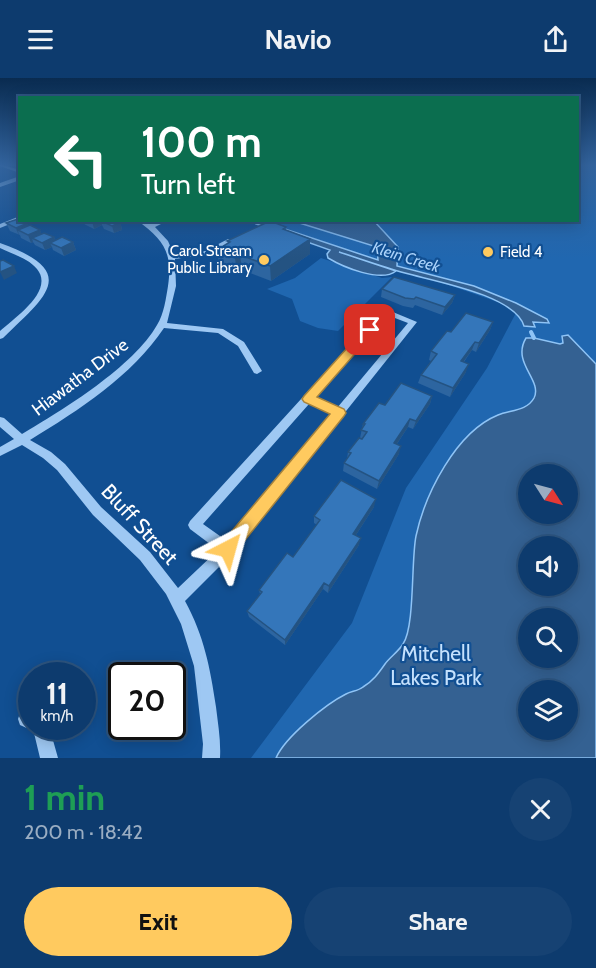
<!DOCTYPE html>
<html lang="en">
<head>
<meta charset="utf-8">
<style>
	body { margin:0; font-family:Cabin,sans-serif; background:#164273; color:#f1f3f6; height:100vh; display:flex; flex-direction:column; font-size:22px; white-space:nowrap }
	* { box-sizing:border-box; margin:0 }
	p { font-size:20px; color:#9aadc2 }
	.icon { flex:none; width:33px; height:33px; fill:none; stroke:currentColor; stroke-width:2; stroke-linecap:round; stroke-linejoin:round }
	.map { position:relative; height:680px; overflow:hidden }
	.side { display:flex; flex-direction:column; background:#0d3b6e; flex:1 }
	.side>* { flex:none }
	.top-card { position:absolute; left:18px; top:18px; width:561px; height:126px; border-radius:0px; box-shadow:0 3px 15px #0003,0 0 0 2px #2d5581; background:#0b6e4f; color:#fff; overflow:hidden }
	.needle { width:39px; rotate:126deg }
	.tools { position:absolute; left:518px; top:386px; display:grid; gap:12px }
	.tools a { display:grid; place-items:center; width:60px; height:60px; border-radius:50%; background:#0d3b6e; box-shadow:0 3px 15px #0003,0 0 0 2px #2d5581; font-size:30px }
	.speed { position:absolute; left:18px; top:584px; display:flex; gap:12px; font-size:30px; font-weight:700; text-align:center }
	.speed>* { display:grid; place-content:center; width:78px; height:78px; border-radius:50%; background:#0d3b6e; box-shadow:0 3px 15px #0003,0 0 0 2px #2d5581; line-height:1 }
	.speed small { font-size:15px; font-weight:400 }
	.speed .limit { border:3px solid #111; border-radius:9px; background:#fff; color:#111 }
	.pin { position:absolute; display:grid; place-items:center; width:51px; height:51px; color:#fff; margin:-26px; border-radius:12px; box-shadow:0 3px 9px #0006 }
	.me { position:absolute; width:66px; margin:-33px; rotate:39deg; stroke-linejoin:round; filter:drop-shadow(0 0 4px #0008) }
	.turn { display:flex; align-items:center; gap:21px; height:126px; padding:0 24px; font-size:27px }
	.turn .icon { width:78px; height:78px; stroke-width:2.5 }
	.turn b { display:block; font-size:42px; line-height:51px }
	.round { display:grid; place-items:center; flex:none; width:63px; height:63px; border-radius:32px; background:#164273 }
	.headline { display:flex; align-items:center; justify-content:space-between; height:102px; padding:0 24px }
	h1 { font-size:36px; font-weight:800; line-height:45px; color:#1e9e55 }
	.primary-button { display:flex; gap:12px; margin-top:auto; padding:12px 24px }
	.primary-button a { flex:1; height:69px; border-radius:36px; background:#ffca5f; color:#111; font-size:24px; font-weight:800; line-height:69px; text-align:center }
	.primary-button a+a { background:#164273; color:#f1f3f6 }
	header { display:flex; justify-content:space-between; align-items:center; height:78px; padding:0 24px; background:#0d3b6e; font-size:27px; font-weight:800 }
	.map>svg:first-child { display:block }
	.green { fill:#2067b0; fill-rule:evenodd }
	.water { fill:#346192; stroke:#8fc4f6; stroke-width:1.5; fill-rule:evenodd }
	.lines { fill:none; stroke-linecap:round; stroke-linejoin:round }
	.stream { stroke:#8fc4f6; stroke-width:4 }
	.minor { fill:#9ec8f3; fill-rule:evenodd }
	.wall { fill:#2d65a0 }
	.shaded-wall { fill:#245382 }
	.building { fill:#3476ba; stroke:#245382; stroke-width:1.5 }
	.route { fill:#ffca5f; stroke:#a6833e; stroke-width:1.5 }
	.poi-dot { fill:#ffca5f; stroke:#114f92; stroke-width:2 }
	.labels { text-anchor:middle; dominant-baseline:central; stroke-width:4.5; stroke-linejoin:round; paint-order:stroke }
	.far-poi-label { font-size:15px; fill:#fff; stroke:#114f92; text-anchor:end }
	.far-water-label { font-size:16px; font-style:italic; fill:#aad2fa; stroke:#114f92 }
	.street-label { font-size:18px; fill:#fff; stroke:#114f92 }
	.near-street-label { font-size:21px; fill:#fff; stroke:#114f92 }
	.near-park-label { font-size:21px; fill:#c5e1fd; stroke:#114f92 }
</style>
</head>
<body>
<header><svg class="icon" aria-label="menu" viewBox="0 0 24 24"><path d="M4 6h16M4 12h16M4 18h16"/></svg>Navio<svg class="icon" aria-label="share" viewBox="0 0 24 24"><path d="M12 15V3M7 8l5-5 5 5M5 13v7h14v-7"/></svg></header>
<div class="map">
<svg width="596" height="680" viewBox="0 0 596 680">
	<rect width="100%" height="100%" fill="#114f92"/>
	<!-- green -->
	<path class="green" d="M578,86H596V680H251L352,545L406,410L487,290L518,231L264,143L578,142ZM528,396H567V435H528ZM528,468H567V507H528ZM528,540H567V579H528ZM528,612H567V651H528Z
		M321,180L382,200L392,199L338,253L318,250L300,243L292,221L267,211L295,200Z"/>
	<!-- water -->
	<path class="water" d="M248,143H261L378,182L377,169L293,143H374L398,169L397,188L474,208L516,225L547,241L549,245L533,244L535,249L524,248C515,217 433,203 405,195C383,189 361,181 339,174L396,193C381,205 343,189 328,180L327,176L330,172Z
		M568,257L596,286V680H276C285,659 326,626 346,616C352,613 358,613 363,609C373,603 378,596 385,586C390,579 398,574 403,566C415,549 411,482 416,458C425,416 456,354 498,337C510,332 527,333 534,320C543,302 511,285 526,260H534L560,266L563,265L562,258ZM528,396H567V435H528ZM528,468H567V507H528ZM528,540H567V579H528ZM528,612H567V651H528Z"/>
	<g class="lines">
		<!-- stream -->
		<path class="stream" d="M531,254L534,260"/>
		<!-- minor -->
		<path class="minor" d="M0,86L20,92V95L0,88Z
			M20,98V102L0,109V105Z
			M20,138V142L0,150V146Z
			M137,142H145L151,146L159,142H169L155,149L168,163L174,177L205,173L228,161H232V163L209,176L175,181L176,208L167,245L223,251L244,264L262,293L257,296L254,295L238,268L218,255L164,250C132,298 79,332 30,362L51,374L65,386L101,429L150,474L178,510L218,472L190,451L188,447L190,443L382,232H388L417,244L233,475L185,523C204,558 210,589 216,629C218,646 221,663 220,680H202L203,666L194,588L181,546L166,516L140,482L93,437L57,392L43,380L22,367L0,378V369L14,361L0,349V339L4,340L22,356C63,332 134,288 157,247C164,236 166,220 168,208C173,173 163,162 137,142ZM387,237L408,245L337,330L314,320ZM309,326L332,336L227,463L203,446Z
			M0,165C81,194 46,218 3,260L0,261V253C14,240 55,213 37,191C28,180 12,176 0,170Z
			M26,633L32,635V648H49L58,680H40L34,655L31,652L20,647L18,641L20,635Z"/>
	</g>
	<!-- wall -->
	<path class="wall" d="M83,142H120L122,152L114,155L104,151L102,147L94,151L84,146Z
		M6,145L29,148L40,152L41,156L54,159L55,162L73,164L76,172L64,178L53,172L52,169L45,172L35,167L33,164L31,165L21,160L20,157L10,153Z
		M286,149V152L310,176L271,203L242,192L237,196L219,187L217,172L228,165L227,163Z
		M382,211L455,217L452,225L442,237L415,227L413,230L403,228L381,219Z
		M493,244L490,252L476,274L472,272L464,284L466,294L450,319L418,305L421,297L431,283L429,282L431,273L451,254Z
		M432,318L430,326L413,351L408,349L397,366L399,376L377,411L343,393L344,385L347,381L348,374L362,361L360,360L363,346L385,327Z
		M374,429L356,457L359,467L328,515L323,511L285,567L249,539L247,533L260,516L259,512L293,479L317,447L314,445V438Z"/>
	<!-- shaded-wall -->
	<path class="shaded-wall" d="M93,142H104L101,143L102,147L94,151L92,143Z
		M114,142H120L122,152L114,155L112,148Z
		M28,145L31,153L18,152L19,158L16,150Z
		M40,152L43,160H32L33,164L31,165L28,157Z
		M54,159L57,167L50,165L52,169L45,172L42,165Z
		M310,161V176L271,203L270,188Z
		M73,164L76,172L64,178L61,170Z
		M240,177L242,192L237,196L235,180Z
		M14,188L17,195L4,202L0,194Z
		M455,217L452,225L442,237L445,229Z
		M493,244L490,252L476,274L479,265Z
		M475,264L472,272L458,291L461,283Z
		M469,286L466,294L450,319L453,310Z
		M432,318L430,326L413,351L416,343Z
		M410,341L408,349L392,373L394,365Z
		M401,368L399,376L377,411L379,403Z
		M376,421L374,429L352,463L353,456Z
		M361,460L359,467L328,515L329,508Z
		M324,505L323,511L285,567V562Z"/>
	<!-- building -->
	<path class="building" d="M18,141L20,142H22L28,145L16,150L6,145Z
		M103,142H114L119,145L112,148L101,143Z
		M270,143L286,149L283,151L310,161L270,188L240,177L235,180L217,172L230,164L227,163Z
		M30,147L40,152L28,157L18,152Z
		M44,155L54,159L42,165L32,160Z
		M62,159L73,164L61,170L50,165Z
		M3,182L14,188L0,194V183Z
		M394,199L455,217L445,229L416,219L414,221L405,220L382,211Z
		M466,235L493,244L479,265L475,264L461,283L469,286L453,310L421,297L437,276L431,273L447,253L451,254Z
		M401,305L432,318L416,343L410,341L394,365L401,368L379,403L344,385L351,375L348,374L359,360L362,361L367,354L361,352L365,346H363L379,325L385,327Z
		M341,402L376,421L353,456L361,460L329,508L324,505L285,562L247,533L262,514L259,512L287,475L293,479L320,442L314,438Z"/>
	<!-- sky -->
	<linearGradient id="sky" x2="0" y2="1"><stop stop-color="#092b50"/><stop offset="0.48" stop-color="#32639d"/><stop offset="1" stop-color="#32639d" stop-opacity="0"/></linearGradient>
	<rect width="596" height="181" fill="url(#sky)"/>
	<!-- route -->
	<path class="route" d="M370,248L374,249V254L317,319L344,331L346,335L344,338L234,476L228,479L222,476L219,471L222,465L330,336L304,324L302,321L304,318L366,249Z"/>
	<!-- markers -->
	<g class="poi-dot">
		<circle cx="488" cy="174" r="6"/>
		<circle cx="264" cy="182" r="6"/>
	</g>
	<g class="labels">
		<!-- far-poi labels -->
		<g class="far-poi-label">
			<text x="252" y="173">Carol Stream<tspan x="252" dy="17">Public Library</tspan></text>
			<text x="500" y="174" text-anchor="start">Field 4</text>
		</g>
		<!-- far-water labels -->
		<g class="far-water-label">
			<text transform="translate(406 179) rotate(17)">Klein Creek</text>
		</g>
		<!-- street labels -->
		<g class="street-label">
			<text transform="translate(80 299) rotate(-37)">Hiawatha Drive</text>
		</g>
		<!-- near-street labels -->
		<g class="near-street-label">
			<text transform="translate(140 446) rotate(47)">Bluff Street</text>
		</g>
		<!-- near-park labels -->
		<g class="near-park-label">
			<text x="436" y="575">Mitchell<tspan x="436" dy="24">Lakes Park</tspan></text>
		</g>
	</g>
</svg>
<div class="tools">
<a><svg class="needle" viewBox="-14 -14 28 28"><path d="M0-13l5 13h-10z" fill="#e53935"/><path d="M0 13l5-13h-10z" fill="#9aadc2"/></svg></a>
<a><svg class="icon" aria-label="sound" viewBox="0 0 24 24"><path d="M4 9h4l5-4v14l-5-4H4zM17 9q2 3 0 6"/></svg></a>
<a><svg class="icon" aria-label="search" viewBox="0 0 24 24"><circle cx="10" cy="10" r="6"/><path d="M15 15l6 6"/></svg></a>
<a><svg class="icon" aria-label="layers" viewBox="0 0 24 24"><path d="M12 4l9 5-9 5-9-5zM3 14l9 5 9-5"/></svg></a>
</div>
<div class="speed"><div>11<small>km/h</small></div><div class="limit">20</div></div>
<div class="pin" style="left:370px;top:252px;background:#d93025"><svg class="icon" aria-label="arrive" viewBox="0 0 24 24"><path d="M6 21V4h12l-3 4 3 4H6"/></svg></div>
<svg class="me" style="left:228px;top:471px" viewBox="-20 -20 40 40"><path d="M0-17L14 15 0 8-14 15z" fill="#ffca5f" stroke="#fff" stroke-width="4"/></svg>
<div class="top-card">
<div class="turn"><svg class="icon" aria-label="left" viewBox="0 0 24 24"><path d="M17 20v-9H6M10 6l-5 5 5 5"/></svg><div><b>100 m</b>Turn left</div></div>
</div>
</div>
<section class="side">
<div class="headline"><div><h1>1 min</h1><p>200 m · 18:42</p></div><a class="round"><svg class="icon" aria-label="close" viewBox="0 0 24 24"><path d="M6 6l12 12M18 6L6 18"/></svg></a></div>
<div class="primary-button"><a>Exit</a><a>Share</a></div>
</section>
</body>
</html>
